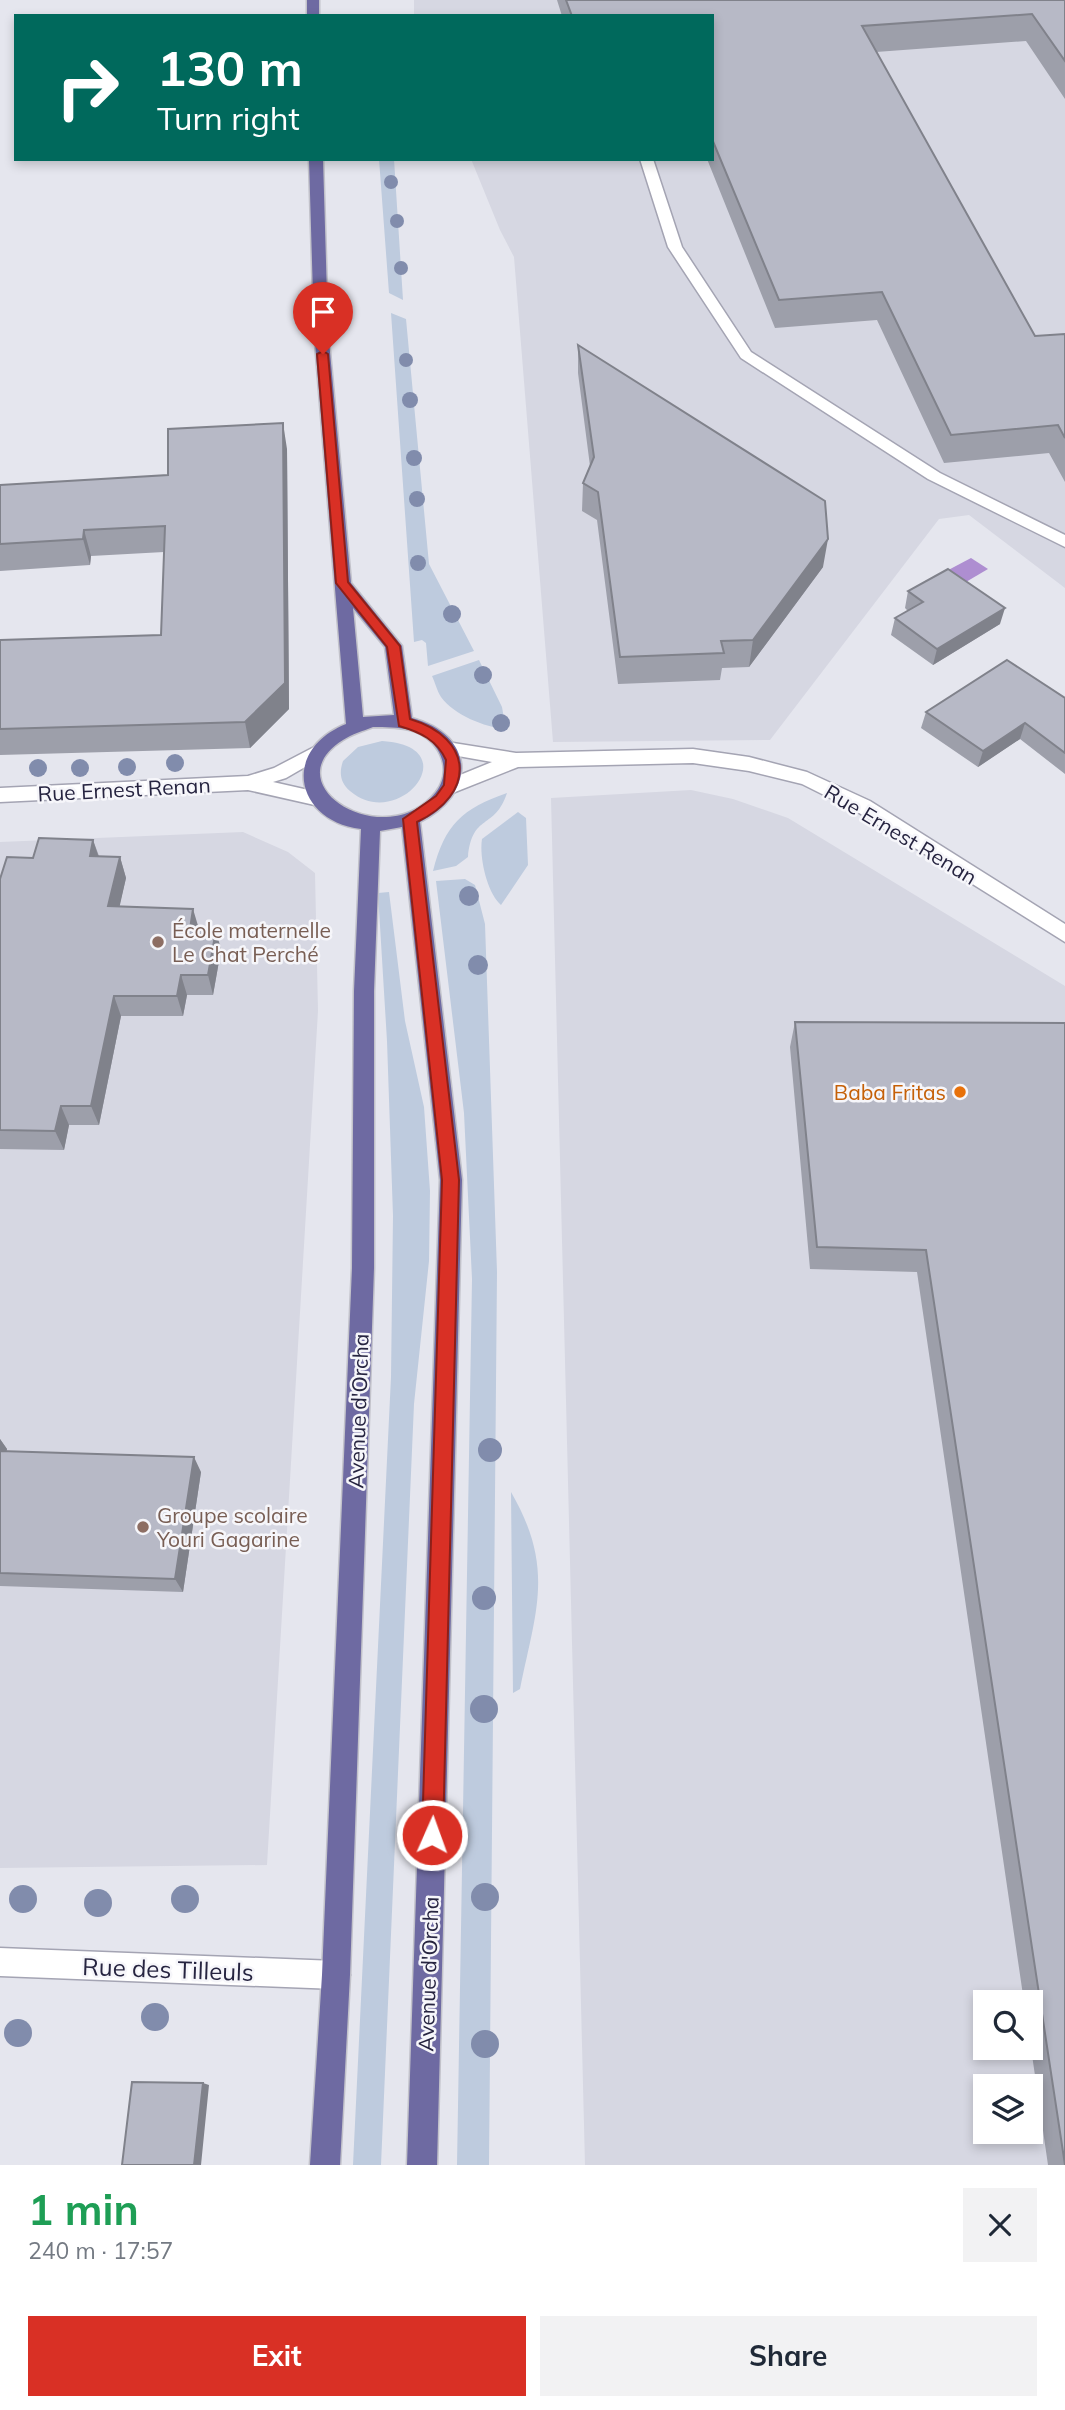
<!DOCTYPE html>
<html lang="en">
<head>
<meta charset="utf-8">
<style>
	body { margin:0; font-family:Mulish,sans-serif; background:#f2f2f3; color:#1f2937; height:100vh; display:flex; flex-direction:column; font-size:26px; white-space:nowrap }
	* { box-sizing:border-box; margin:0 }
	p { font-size:23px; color:#747a83 }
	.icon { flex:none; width:38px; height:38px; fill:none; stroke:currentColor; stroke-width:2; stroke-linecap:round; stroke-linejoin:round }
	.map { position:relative; height:2165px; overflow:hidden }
	.sheet { display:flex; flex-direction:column; background:#fff; flex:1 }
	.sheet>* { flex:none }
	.hud { position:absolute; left:14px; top:14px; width:700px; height:147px; border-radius:0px; box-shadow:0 4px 10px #0003; background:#00695c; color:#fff; overflow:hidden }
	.fabs { position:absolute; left:973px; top:1990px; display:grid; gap:14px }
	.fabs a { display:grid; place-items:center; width:70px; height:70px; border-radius:0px; background:#fff; box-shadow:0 4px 10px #0003; font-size:35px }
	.pin { position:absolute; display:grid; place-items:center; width:60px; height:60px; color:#fff; margin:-72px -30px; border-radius:50% 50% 50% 0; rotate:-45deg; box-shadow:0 0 7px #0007 }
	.pin .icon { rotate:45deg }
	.me { position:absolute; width:77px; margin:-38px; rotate:2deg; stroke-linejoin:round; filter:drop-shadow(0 0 5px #0008) }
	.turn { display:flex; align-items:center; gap:24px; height:147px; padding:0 28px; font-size:32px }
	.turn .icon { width:91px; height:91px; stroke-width:2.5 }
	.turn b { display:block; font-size:49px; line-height:60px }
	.round { display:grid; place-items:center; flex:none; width:74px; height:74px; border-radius:0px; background:#f2f2f3 }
	.headline { display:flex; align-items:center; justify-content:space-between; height:119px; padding:0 28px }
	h1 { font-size:42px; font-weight:700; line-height:52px; color:#1e9e55 }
	.cta { display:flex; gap:14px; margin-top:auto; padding:14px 28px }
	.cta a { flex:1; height:80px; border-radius:0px; background:#d93025; color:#fff; font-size:28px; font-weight:700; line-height:80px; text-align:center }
	.cta a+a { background:#f2f2f3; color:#1f2937 }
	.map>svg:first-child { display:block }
	.built { fill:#d6d7e2; fill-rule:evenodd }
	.green { fill:#becbde }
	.water { fill:#ae8ed1 }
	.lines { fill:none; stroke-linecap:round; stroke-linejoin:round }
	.minor-casing { stroke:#a4a4b3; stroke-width:3 }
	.major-casing { stroke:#c2c2ca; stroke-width:3 }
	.minor { fill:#fff; fill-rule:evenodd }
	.major { fill:#6e6aa2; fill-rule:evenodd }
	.tree { fill:#818cac }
	.wall { fill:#9d9faa }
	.shaded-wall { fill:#80828b }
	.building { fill:#b7b9c6; stroke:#80828b; stroke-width:2 }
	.route { fill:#d93025; stroke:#8d1f18; stroke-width:2 }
	.education-dot { fill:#8d6e63; stroke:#f6f6fa; stroke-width:2.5 }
	.food-dot { fill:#e8710a; stroke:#f6f6fa; stroke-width:2.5 }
	.labels { text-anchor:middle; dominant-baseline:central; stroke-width:5; stroke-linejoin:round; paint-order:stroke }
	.street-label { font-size:21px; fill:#262440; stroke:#f6f6fa }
	.education-label { font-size:21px; fill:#785e54; stroke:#f6f6fa; text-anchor:start }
	.food-label { font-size:21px; fill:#c56008; stroke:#f6f6fa; text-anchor:end }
	.near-street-label { font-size:24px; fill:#262440; stroke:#f6f6fa }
</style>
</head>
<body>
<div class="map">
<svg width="1065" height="2165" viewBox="0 0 1065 2165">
	<rect width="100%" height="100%" fill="#e5e6ee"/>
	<!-- built -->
	<path class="built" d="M414,0H1065V588L969,515L939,519L770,740L553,742L514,257L500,230L471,159H712V16H414Z
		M691,790L733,799L788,818L1065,986V2165H585L551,798ZM985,2002H1031V2048H985ZM985,2086H1031V2132H985Z
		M243,832L288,852L315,873L318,1011L267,1865L0,1868V842Z"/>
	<!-- green -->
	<path class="green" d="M379,159H394L403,300L389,293Z
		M391,313L406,319L429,564L474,651L428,666L426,643L422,640L414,642Z
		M479,660L502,707L506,730C484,726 455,716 441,697C437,691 435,682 432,676Z
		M382,741C469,746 399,833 350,791C340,782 339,773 343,761L358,747Z
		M507,793C495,830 472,813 468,857L456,866L433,871C445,824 462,809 507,793Z
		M518,812L526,818L528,865L501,905C487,893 479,857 482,839Z
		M465,879L475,885L485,924L497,1272L489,2165H457L472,1279L464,1113L436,881Z
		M389,892L405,1021L424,1107L430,1191L429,1261L414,1404L381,2165H353L391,1377L393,1216L387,1041L378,893Z
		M511,1492C555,1568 536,1610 520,1689L513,1693Z"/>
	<!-- water -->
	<path class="water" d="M971,558L988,569L954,589L937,576Z"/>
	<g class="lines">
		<!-- minor casing -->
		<g class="minor-casing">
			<path id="minor" d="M640,159H653L682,247L751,352L940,473L1065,535V547L928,479L741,358L668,247Z
				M447,742L516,753L693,749L749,757L807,772L870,801L1065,924V942L856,811L802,784L749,771L693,763L518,767L450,794L443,792L441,787L443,782L492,762L441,753L438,748L441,743Z
				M318,745L324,746L327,751L324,756L286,778L273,782L326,794L328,799L326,804L319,806L248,790L0,802V788L248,776L274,768Z
				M0,1948L336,1961L346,1965L350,1975L346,1985L336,1989L0,1976Z"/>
		</g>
		<!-- major casing -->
		<g class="major-casing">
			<path id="major" d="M307,0H319V16H307Z
				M309,159H323L328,330L351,583L402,646L412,718C477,736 476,794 420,822L462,1180L437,2165H407L440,1180L402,827L380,831L374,991V1268L350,1975L340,2165H310L322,1975L352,1268L354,991L361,829C296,821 280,751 346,724L314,330ZM353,608L385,647L394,715L363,717ZM373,727C385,727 398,727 410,730C438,737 454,768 436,792C386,855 271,785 343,740C352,734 363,731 373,727Z"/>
		</g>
		<!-- minor -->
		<use href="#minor" class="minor"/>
		<!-- major -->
		<use href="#major" class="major"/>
	</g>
	<!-- trees -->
	<g class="tree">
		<circle cx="391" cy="182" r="7"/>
		<circle cx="397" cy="221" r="7"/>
		<circle cx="401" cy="268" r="7"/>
		<circle cx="406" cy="360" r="7"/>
		<circle cx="410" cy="400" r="8"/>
		<circle cx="414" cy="458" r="8"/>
		<circle cx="417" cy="499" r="8"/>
		<circle cx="418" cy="563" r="8"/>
		<circle cx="452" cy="614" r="9"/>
		<circle cx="483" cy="675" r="9"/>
		<circle cx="501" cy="723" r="9"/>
		<circle cx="175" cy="763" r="9"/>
		<circle cx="127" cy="767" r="9"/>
		<circle cx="38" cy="768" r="9"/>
		<circle cx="80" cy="768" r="9"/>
		<circle cx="469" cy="896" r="10"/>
		<circle cx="478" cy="965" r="10"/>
		<circle cx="490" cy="1450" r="12"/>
		<circle cx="484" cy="1598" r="12"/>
		<circle cx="484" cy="1709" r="14"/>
		<circle cx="485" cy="1897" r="14"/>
		<circle cx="23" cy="1899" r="14"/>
		<circle cx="185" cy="1899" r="14"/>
		<circle cx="98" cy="1903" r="14"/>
		<circle cx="155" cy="2017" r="14"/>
		<circle cx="18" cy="2033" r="14"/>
		<circle cx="485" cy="2044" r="14"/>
	</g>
	<!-- wall -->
	<path class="wall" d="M557,0H1065V99L1026,41L876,52L1035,336L1065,334V482L1049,453L944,463L877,320L775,328L707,159H712V16H562Z
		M578,345L823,567L749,667L722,668L720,680L618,684L597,520L582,511L583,483L590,466L578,373Z
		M287,449L289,709L250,748L0,755V640L161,635L164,552L91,556L90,565L0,571V485L168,475Z
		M908,591L1000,624L933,665L891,635L895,618L908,611L905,608Z
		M1065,698V774L1020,739L978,767L921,728L926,712Z
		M93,840L99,856L120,857L126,878L119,907L199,929L221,950L213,995H187L183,1016H121L99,1125H69L64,1150L0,1149V879L33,858Z
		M795,1022L1065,1023V2165H1048L1031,2048V2002H1024L917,1272L810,1269L790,1047Z
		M0,1439L7,1449L6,1451L201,1472L183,1592L0,1586Z"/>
	<!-- shaded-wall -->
	<path class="shaded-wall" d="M283,423L287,449L289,709L250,748L245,722Z
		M84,530L91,556L90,565L83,539Z
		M828,539L823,567L749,667L753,640Z
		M1005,608L1000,624L933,665L937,649Z
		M1025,723L1020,739L978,767L983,751Z
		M93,840L100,861L90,856Z
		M120,857L126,878L115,927L108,906Z
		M193,909L199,929H190Z
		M216,930L221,950L213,995L208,975Z
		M181,975L187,995L183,1016L177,996Z
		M114,996L121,1016L99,1125L91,1106Z
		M61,1106L69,1125L64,1150L55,1131Z
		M0,1439L7,1449L3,1466L0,1462Z
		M194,1457L201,1472L183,1592L175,1579Z
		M203,2083L209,2085L201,2165H194Z"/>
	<!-- building -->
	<path class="building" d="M566,0H1065V61L1032,14L862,26L1035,336L1065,334V438L1058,425L951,435L882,292L779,300L712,139V16H572Z
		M578,345L825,501L828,539L753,640L721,641L724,653L620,657L598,492L583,483L594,457Z
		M283,423L285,683L245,722L0,729V640L161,635L165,526L84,530L83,539L0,544V485L168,475V429Z
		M948,569L1005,608L937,649L895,618L923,602L908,591Z
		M1007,660L1065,698V753L1025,723L983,751L926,712Z
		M39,838L93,840L90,856L120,857L108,906L193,909L190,929L216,930L208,975H181L177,996H114L91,1106H61L55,1131L0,1130V879L7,857L33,858Z
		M795,1022L1065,1023V2165L926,1250L817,1247Z
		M0,1451L194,1457L175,1579L0,1573Z
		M132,2082L203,2083L194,2165H122Z"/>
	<!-- route -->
	<path class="route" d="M323,351L328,354L348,582L400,646L410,719C474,738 476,794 417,822L459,1180L443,1835L440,1842L432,1845L425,1842L422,1835L442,1180L403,819L436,796L444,785L446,760C437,740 420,732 399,726L387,647L336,583L317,354Z"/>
	<!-- markers -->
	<g class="education-dot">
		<circle cx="158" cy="942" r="7"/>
		<circle cx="143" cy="1527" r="7"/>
	</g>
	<circle class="food-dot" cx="960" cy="1092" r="7"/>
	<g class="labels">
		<!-- street labels -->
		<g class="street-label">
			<text transform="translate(124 789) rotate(-3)">Rue Ernest Renan</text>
			<text transform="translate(901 834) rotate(31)">Rue Ernest Renan</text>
			<text transform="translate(358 1411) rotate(-88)">Avenue d'Orcha</text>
			<text transform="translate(428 1974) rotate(-88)">Avenue d'Orcha</text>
		</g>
		<!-- education labels -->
		<g class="education-label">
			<text x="172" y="930">École maternelle<tspan x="172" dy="24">Le Chat Perché</tspan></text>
			<text x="157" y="1515">Groupe scolaire<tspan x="157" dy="24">Youri Gagarine</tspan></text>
		</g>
		<!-- food labels -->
		<g class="food-label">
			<text x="946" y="1092">Baba Fritas</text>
		</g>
		<!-- near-street labels -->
		<g class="near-street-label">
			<text transform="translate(168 1969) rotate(2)">Rue des Tilleuls</text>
		</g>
	</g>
</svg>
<div class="fabs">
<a><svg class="icon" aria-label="search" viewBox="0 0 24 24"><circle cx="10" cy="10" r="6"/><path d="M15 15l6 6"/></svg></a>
<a><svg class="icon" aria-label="layers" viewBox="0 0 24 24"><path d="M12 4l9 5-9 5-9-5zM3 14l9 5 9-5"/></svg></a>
</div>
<div class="pin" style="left:323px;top:354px;background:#d93025"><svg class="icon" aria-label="arrive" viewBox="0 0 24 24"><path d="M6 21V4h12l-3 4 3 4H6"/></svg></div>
<svg class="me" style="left:432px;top:1835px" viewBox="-20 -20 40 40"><circle r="17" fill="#d93025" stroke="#fff" stroke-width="3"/><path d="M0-11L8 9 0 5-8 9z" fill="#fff"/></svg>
<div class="hud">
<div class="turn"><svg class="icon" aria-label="right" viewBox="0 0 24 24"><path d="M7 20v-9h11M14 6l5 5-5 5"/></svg><div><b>130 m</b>Turn right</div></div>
</div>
</div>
<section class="sheet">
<div class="headline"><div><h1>1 min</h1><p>240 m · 17:57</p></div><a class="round"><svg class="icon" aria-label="close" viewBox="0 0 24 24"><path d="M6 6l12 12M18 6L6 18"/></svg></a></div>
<div class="cta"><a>Exit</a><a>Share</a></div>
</section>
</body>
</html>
